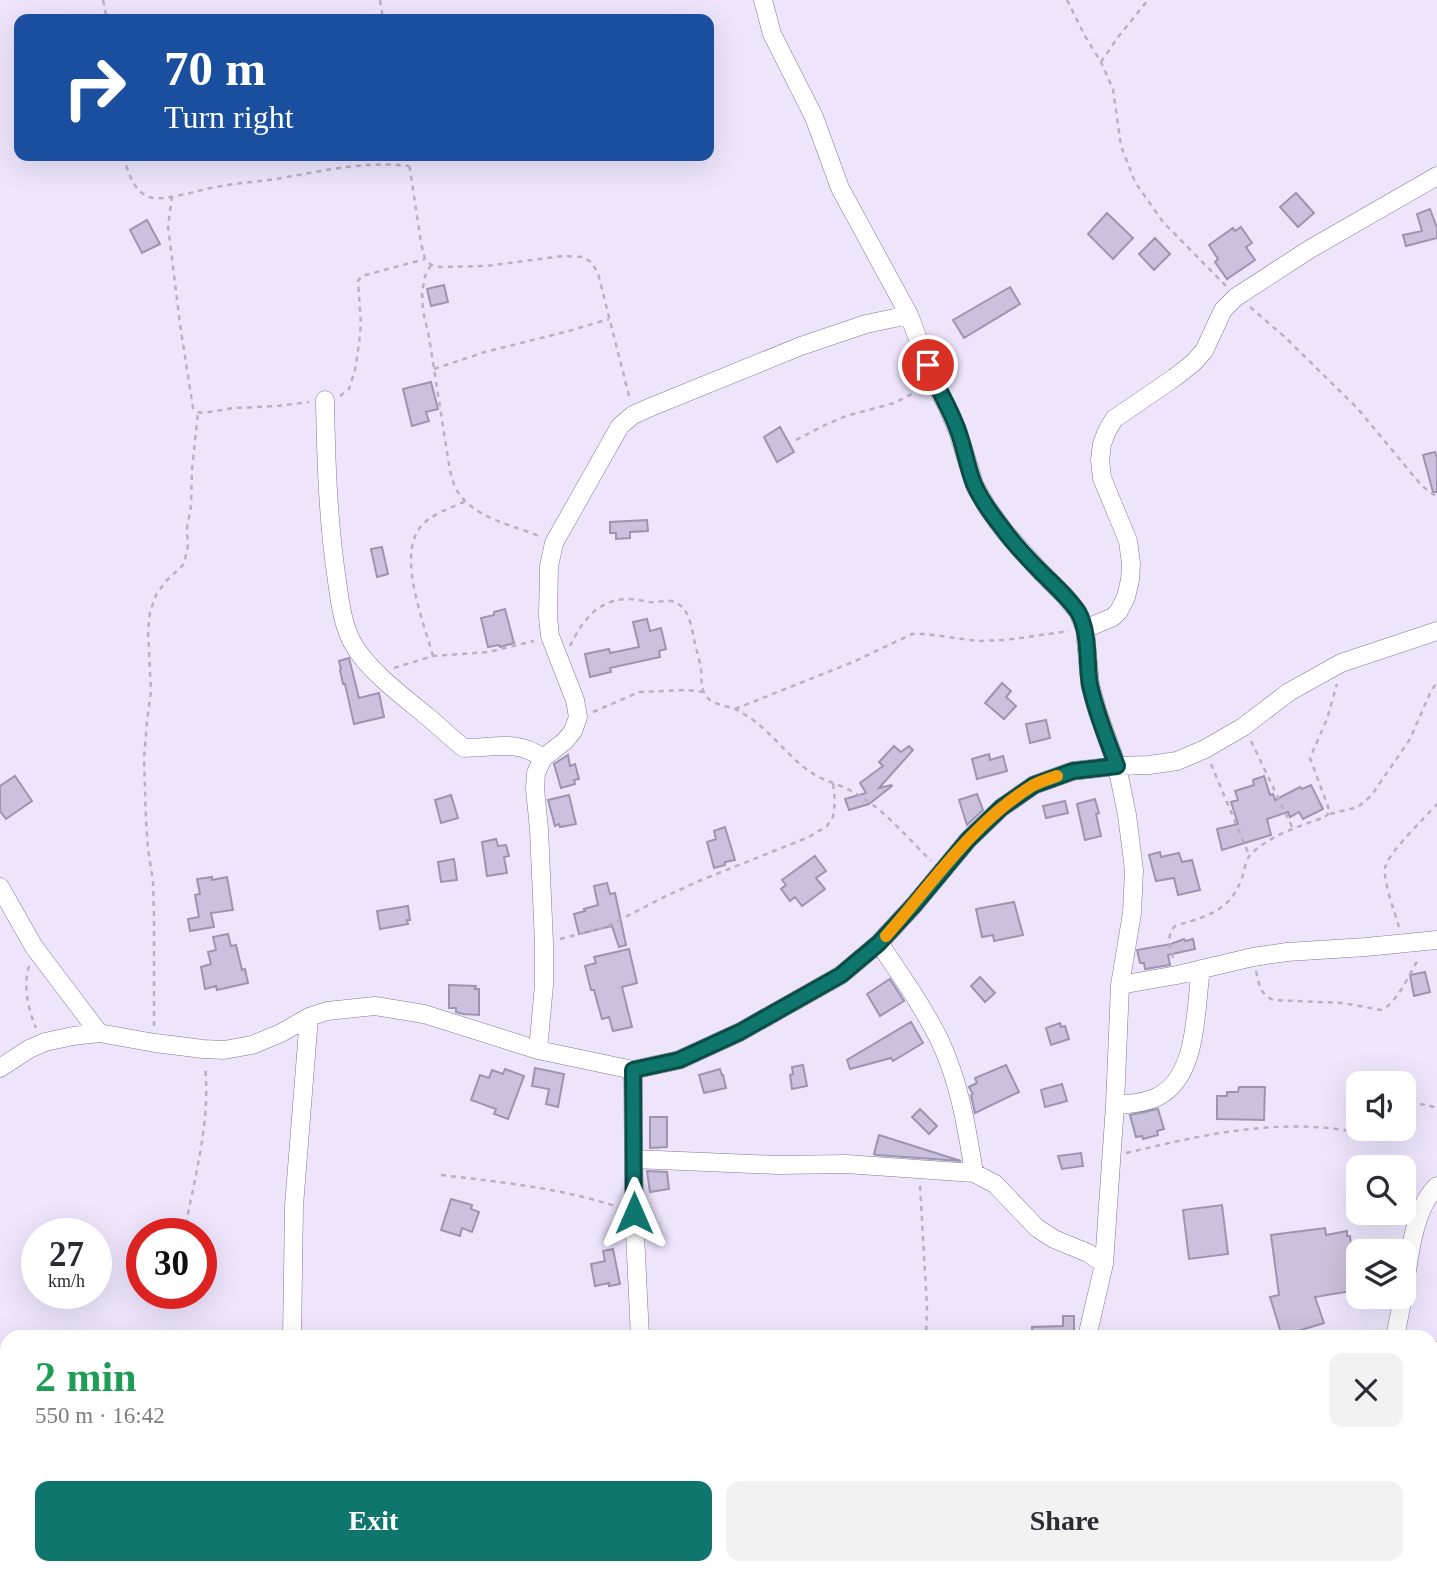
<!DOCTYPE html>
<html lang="en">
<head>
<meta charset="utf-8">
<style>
	body { margin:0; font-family:"Times New Roman",serif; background:#f2f2f3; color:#2b2b33; height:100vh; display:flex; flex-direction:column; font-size:26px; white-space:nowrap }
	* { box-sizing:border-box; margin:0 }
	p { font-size:23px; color:#7c7c81 }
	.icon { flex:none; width:38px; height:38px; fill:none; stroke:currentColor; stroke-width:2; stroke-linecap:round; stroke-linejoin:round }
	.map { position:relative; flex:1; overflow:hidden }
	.side { position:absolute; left:0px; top:1330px; width:1438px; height:245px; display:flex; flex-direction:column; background:#fff; border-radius:21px 21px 0 0; box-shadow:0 7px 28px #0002 }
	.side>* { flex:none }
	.top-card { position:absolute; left:14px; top:14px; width:700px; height:147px; border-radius:14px; box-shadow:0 7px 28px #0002; background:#1a4fa0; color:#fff; overflow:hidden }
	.fabs { position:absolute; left:1346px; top:1071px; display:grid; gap:14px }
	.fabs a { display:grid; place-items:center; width:70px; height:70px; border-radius:14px; background:#fff; box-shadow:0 7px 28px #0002; font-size:35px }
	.speed { position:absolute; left:21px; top:1218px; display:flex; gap:14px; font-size:35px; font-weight:700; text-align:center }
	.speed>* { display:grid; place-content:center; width:91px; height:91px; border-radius:50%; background:#fff; box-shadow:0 7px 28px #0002; line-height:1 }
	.speed small { font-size:18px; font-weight:400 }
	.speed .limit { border:10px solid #d22; background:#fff; color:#111 }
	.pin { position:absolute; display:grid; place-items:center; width:60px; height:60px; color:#fff; margin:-30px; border:4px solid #fff; border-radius:50%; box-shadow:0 2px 7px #0007 }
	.me { position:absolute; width:77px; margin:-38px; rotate:0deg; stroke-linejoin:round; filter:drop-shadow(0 0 5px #0008) }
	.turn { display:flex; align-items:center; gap:24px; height:147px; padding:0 35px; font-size:32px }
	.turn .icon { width:91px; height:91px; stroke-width:2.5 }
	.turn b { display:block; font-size:49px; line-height:60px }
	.round { display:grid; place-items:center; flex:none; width:74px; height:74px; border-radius:14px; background:#f2f2f3 }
	.head { display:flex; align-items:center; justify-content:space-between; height:119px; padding:0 35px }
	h1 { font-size:42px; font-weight:800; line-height:52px; color:#1e9e55 }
	.primary-button { display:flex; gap:14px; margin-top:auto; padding:14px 35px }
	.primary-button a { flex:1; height:80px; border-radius:14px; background:#0f766e; color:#fff; font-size:28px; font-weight:800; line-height:80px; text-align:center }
	.primary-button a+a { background:#f2f2f3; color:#2b2b33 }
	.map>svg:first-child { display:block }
	.building { fill:#cbc0dd; stroke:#9f94b0; stroke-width:2 }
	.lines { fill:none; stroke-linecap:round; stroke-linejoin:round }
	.minor-casing { stroke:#827893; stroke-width:19 }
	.path { stroke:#b8b0c5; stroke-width:2.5; stroke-dasharray:5 5; stroke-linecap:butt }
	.minor { stroke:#fff; stroke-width:18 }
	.route-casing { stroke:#0a4d48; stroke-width:18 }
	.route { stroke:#0f766e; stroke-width:12 }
	.slow { stroke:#f59e0b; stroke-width:12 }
</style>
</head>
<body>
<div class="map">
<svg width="1437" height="1575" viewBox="0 0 1437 1575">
	<rect width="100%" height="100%" fill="#eee5fd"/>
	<!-- building -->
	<path class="building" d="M1296,193L1314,213L1298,227L1280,207Z
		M1430,209L1437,228V238L1406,246L1403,235L1422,231L1417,214Z
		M1107,213L1133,238L1113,259L1088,234Z
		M147,220L160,244L142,253L130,230Z
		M1241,227L1252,243L1246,247L1255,260L1227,279L1215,262L1218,259L1209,245L1233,228L1235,231Z
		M1155,238L1170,254L1154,270L1139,254Z
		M444,285L448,302L431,306L427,289Z
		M1010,287L1020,304L964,338L953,320Z
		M431,382L438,409L426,412L429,421L412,426L403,389Z
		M780,427L794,452L777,462L764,437Z
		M1435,452L1437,458V492H1433L1423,455Z
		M647,520L648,531L630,532V538L616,539V533H610V522Z
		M382,547L388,574L377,577L371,549Z
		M505,609L514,643L500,647L499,645L488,647L481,618L494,615V612Z
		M647,619L650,631L661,628L666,649L659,651L660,657L610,668L611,672L590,677L585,654L609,649L610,653L639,647L633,622Z
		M349,658L359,698L379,693L384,717L354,724L345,684H343L340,670L341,669L339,661Z
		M1002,683L1011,691L1006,697L1016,706L1004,719L985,703Z
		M1046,720L1050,738L1030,743L1026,724Z
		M894,746L901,752L909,746L913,750L879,788L891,785L892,786L869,804L849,810L845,799L866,793L860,783L883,766L879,762Z
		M989,754L990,760L1003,756L1007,771L977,779L972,759Z
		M568,755L570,766L575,764L579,779L574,780L575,784L561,788L554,764Z
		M15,776L32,801L6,819L0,811V786Z
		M1264,776L1270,795L1273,794L1275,800L1300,787L1302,789L1311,785L1323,809L1303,819L1299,812L1290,817L1288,812L1267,819L1271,835L1222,850L1217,829L1238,824L1231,802L1238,800L1235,791L1254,785L1253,780Z
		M977,794L983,810L967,825L959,800Z
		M451,795L458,818L441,823L435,800Z
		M569,795L576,824L560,827L559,824L555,826L548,800Z
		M1095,799L1099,813L1096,814L1101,836L1085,840L1077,804Z
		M1065,801L1068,813L1046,818L1043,806Z
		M725,827L735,860L725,862V865L714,868L707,842L716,839L714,831Z
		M496,839L498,846L506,845L509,856L504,857L507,873L487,876L482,842Z
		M1160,852L1161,857L1179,853L1182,862L1192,860L1200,890L1178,895L1174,878L1156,881L1149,855Z
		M815,856L826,871L816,878L825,889L802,906L795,897L790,901L781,889L786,885L782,880Z
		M454,859L457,880L441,882L438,862Z
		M212,877V880L227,877L233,910L211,913L214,927L190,931L188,919L199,917L195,895L200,894L197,879Z
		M607,883L610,894L615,893L626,945L619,947L612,926L579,934L574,914L585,911L584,909L598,905L594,886Z
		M1014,902L1023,935L994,941L993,935L982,937L976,909Z
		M408,906L410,920H407L408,924L380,929L377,911Z
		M228,934L231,946L236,945L242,970L245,969L248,983L217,990L216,986L205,989L201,967L211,964L208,952L216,950L213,937Z
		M1184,939L1185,941L1193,939L1195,949L1168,955L1170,965L1145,969L1144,963H1140L1137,950L1171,944Z
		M629,949L637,983L622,987L632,1027L613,1031L609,1017L602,1019L594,990H591L585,966L596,963L594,957Z
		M1425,972L1430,992L1414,996L1410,975Z
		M980,977L995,993L985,1002L971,986Z
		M890,979L904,1001L880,1016L867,994Z
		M449,985L476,986L475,989H479V1015L463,1014L456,1012V1008H449Z
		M911,1022L923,1043L893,1061L891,1058L850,1069L847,1060Z
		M1060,1023L1061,1027L1065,1026L1069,1039L1051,1045L1046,1028Z
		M803,1065L807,1086L792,1089L790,1075L793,1074L792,1067Z
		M1006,1065L1019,1092L975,1113L971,1095L973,1094L969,1087L977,1083L975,1078Z
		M535,1068L564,1074L558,1107L546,1104L549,1089L532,1086Z
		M505,1069L524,1076L508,1119L494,1114L496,1109L471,1100L480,1075L489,1078L492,1070L503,1074Z
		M720,1069L722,1075H723L726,1088L704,1093L699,1075Z
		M1062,1084L1067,1101L1045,1107L1041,1090Z
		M1239,1087H1265L1264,1120L1217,1119V1096H1227V1092H1238Z
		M920,1109L937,1126L929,1134L912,1117Z
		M1158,1109L1164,1129L1157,1131L1158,1135L1143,1139L1142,1136L1136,1137L1130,1115Z
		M650,1117H667V1147L650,1148Z
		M879,1135L961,1161L877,1155L874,1154Z
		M1081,1153L1083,1166L1062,1169L1058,1156Z
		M647,1171L667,1172L669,1189L650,1192Z
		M451,1199L472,1205L471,1209L479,1212L472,1232L462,1228L460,1236L441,1230Z
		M1222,1205L1228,1254L1189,1259L1183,1210Z
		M1325,1228L1326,1235L1347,1231V1236H1350L1355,1279H1349L1351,1291L1315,1297L1324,1323L1282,1336L1270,1297L1279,1295L1271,1235Z
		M613,1249L620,1284L609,1286V1283L595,1286L591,1264L605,1261L603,1251Z
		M1063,1316H1074V1337H1032V1327L1063,1326Z"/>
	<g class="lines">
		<!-- minor casing -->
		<g class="minor-casing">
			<path id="minor" d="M763,0L772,34L814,117L840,188L909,315L934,382L947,406L957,429L975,486L987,507L1005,532L1041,572L1065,596L1078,612L1085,629L1090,684L1097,710L1117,766L1127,815L1134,870L1132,913L1120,985L1115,1105L1104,1264L1087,1337
				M325,400C326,460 328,521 337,581C340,603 343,628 355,647C370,672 405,698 428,717C440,727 451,738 464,748C494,748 517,739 543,758
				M1085,629L1113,617L1119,611L1126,597L1130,580L1131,563L1128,541L1102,478L1100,460L1102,444L1107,431L1114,419L1174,378L1193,363L1204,351L1223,310L1236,297L1310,249L1437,176
				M0,887L34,947L99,1033
				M879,943C900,974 922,1005 939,1039C959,1080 967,1128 974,1173
				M1120,985L1177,975L1253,957L1287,952L1366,947L1437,940
				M538,1050L544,985V943L539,829L535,789L536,773L543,758L565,741L573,731L578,717L575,700L550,636L548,617L549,566L554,543L620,426L633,415L651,407L801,346L866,324L909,315
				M0,1068L29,1049L45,1042L73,1036L99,1033L155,1043L203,1049L224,1050L252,1045L281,1033L309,1017L327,1011L375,1006L424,1014L538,1050L633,1070L679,1060L740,1032L841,975L879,943L914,905L968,840L1001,808L1034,785L1073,771L1117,766L1149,765L1177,761L1205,749L1243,727L1289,692L1341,663L1437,631
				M633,1070L634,1213L640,1337
				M1115,1105C1129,1104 1144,1103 1157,1097C1199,1077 1195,1007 1201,969
				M634,1159L778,1165L846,1164L974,1173L995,1184L1037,1228L1054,1239L1088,1253L1104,1264
				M1404,1291C1409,1259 1413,1209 1437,1186
				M292,1337L294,1206L309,1017
				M1395,1337L1403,1297
				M1432,1353L1437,1351
				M0,1414L7,1440
				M1432,1556L1437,1555
				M38,1568L39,1575
				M284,1568V1575
				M404,1568L426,1575
				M550,1575L554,1568
				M685,1575L687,1568
				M1096,1575L1097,1568
				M1329,1575L1363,1568"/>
		</g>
		<!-- path -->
		<path class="path" d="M103,0L107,19
			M380,0L383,19
			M1067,0L1085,36L1101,62L1113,89L1121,146L1135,182L1163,222L1227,287
			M1101,62L1118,37L1148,0
			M123,156C128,171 134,195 153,198C169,200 199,190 216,187C236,183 256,182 275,179C320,172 364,160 409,166
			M408,156L421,243L425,259L431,265L440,267L486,266L563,256L583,257L591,262L598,273L630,400
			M172,196L168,226L180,324L193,408L198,412L203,413L234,408L277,406L309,402
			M431,265L425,276L422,292L423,311L429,337L450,471C452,476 453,483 455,487C470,518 514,525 541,537
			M1250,307L1286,338L1358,409L1422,486L1437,497
			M434,369L485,352L569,331L609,319
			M340,396L349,389L355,370L359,344L361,324L358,281L362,276L425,259
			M796,440L825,425L846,416L894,403L922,389
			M570,646C583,620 597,600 628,599C635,599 643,601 649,602C656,603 664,600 671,601C689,605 691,625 694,639C696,650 700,660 701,670C702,681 700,692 710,700C717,705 727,706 735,709C741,712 747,716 753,720C775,736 790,759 812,773C824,781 839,784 851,791C882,807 906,836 931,861
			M433,656C424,623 398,559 419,529C428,515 451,508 466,501
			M394,668L433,656L489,652L534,641
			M735,709L853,662L912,634H926L977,641L1006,640L1069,631
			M593,712L639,692L687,690L704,692
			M1251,741L1293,829
			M1211,764L1249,855
			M1330,814L1358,807L1371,796L1410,739L1431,691L1437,682
			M1399,927C1395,913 1383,881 1385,868C1388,852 1425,818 1437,804
			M560,939L606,927L664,897L699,881L809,837L827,826L833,817L835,801L833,783
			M1173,958C1170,947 1166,935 1175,926C1206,916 1229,913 1242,878C1245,870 1245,859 1252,853C1271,835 1300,826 1325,817L1330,812L1310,758L1327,719L1337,684
			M29,966C23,986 28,1009 36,1028
			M1256,971C1259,984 1260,994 1273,1000L1343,1003L1381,1010C1398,1003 1409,974 1419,958
			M154,1026V917L153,881L148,849L146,821L144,758L147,721L151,691L148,631L150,612L156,595L166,581L184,564L188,545L187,528L191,506L192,469L198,412
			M1404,1115C1414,1101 1421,1103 1437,1108
			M1126,1153C1198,1136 1270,1119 1344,1130C1358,1132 1372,1137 1386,1140L1392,1137L1396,1129
			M441,1175C500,1182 561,1188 618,1207
			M920,1186L927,1306L926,1337
			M184,1234C194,1179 211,1122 205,1066"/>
		<!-- minor -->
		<use href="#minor" class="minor"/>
	</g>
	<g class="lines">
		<!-- route casing -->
		<g class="route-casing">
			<path id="route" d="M634,1213L633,1070L679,1060L740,1032L841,975L879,943L914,905L968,840L1001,808L1034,785L1073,771L1117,766C1107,739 1096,713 1090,685C1086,661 1090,633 1078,612C1068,597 1054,585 1042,573C1028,559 1014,544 1003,529C992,515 981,500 974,484C967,466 964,446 957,428C949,406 936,387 928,365"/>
		</g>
		<!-- route -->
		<use href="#route" class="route"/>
		<!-- slow -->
		<path class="slow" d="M886,936C932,884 972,823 1032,786C1039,782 1048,779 1057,776"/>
	</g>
</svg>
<div class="fabs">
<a><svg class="icon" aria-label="sound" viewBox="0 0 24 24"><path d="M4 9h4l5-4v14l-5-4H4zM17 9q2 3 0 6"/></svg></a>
<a><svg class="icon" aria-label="search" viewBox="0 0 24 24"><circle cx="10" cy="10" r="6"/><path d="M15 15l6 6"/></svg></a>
<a><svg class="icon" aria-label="layers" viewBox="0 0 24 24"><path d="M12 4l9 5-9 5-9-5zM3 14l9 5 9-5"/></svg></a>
</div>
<div class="speed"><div>27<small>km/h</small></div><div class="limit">30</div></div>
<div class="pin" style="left:928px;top:365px;background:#d93025"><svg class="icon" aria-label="arrive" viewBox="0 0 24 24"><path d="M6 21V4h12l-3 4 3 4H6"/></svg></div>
<svg class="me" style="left:634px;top:1213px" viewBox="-20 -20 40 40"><path d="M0-17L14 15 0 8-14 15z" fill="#0f766e" stroke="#fff" stroke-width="4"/></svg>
<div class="top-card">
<div class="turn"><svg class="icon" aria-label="right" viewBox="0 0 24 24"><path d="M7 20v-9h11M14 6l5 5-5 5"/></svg><div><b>70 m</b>Turn right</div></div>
</div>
<section class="side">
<div class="head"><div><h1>2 min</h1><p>550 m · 16:42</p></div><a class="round"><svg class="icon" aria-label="close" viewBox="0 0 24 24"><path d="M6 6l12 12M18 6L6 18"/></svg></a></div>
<div class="primary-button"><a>Exit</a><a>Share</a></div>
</section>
</div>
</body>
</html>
